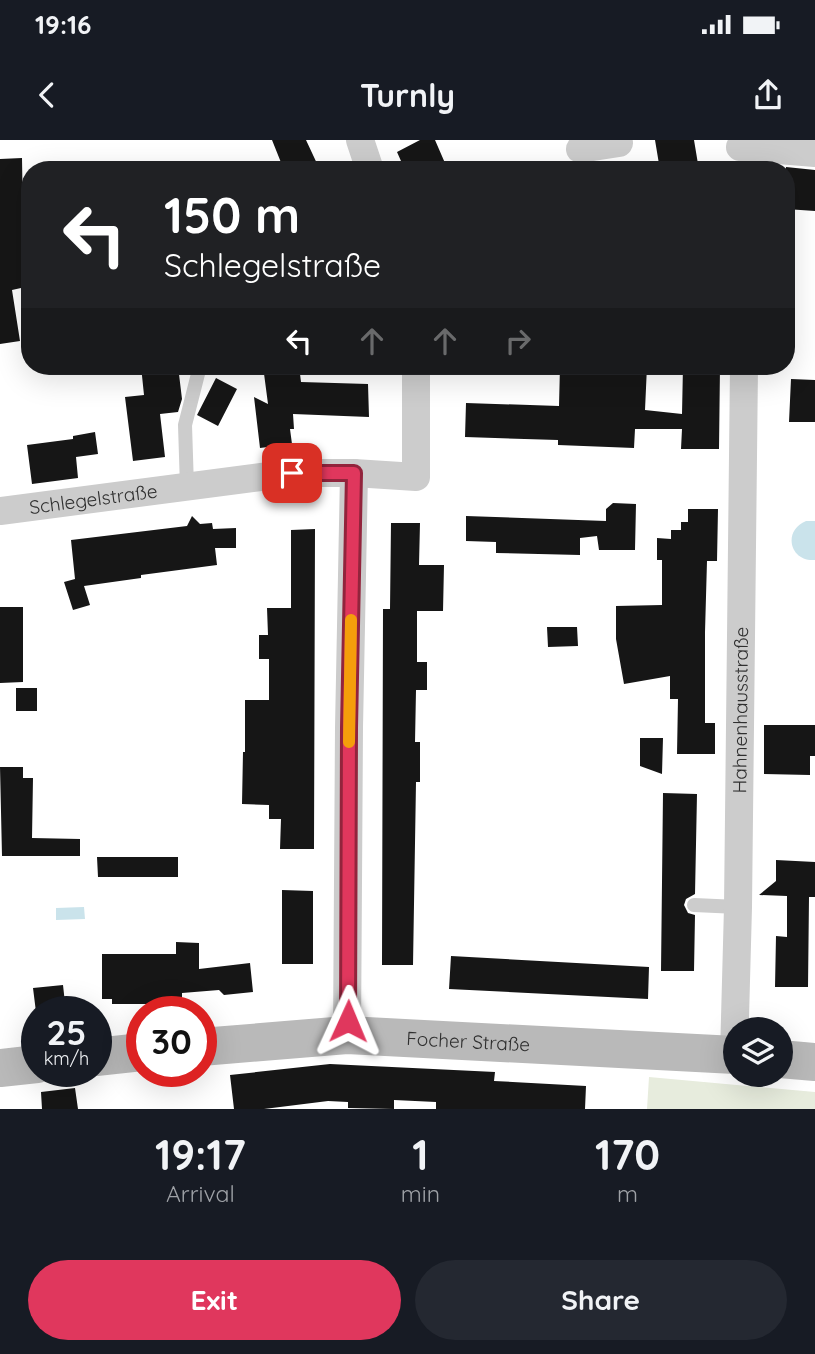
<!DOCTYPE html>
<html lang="en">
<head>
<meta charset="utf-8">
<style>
	body { margin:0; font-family:Quicksand,sans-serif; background:#242831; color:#f1f3f6; height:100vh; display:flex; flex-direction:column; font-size:26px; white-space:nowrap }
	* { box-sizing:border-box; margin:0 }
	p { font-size:23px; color:#9ea1a6 }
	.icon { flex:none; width:38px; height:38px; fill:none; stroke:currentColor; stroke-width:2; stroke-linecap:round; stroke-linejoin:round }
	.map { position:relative; height:969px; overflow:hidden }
	.side { display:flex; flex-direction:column; background:#171b24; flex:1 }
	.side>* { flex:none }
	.banner { position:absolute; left:21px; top:21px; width:774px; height:214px; border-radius:28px; box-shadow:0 7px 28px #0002; background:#202124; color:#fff; overflow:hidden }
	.fabs { position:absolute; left:723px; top:877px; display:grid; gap:14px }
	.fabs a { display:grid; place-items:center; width:70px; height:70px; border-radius:50%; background:#171b24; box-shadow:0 7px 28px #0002; font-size:35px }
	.speed { position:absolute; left:21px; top:856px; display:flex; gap:14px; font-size:35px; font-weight:700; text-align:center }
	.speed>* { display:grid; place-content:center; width:91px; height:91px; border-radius:50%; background:#171b24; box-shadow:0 7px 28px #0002; line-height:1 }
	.speed small { font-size:18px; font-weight:400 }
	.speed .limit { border:10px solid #d22; background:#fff; color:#111 }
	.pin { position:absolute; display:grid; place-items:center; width:60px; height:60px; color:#fff; margin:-30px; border-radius:14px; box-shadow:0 4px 10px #0006 }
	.me { position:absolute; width:77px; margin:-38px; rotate:1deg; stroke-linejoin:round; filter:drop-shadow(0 0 5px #0008) }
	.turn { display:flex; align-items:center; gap:24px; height:147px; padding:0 28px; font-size:32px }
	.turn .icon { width:91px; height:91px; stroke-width:2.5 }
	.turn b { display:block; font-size:49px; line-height:60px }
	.lanes { display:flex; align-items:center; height:66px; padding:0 28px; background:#0003; justify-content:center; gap:35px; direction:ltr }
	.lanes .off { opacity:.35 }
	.eta { display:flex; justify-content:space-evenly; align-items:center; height:119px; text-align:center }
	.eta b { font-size:42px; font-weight:800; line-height:49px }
	.action { display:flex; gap:14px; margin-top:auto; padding:14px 28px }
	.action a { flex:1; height:80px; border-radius:42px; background:#e0375d; color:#fff; font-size:28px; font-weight:800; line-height:80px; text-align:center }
	.action a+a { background:#242831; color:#f1f3f6 }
	.status { display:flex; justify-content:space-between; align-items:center; height:49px; padding:0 35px; background:#171b24; direction:ltr }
	.status svg { height:19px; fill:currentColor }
	header { display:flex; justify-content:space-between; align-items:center; height:91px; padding:0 28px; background:#171b24; font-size:32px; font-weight:800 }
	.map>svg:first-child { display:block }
	.green { fill:#e7ecdd }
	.water { fill:#cae3eb }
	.building { fill:#161616 }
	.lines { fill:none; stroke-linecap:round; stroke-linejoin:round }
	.lane { stroke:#ccc; stroke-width:14 }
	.street { stroke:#ccc; stroke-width:28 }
	.secondary { stroke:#b9b9b9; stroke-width:38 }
	.route-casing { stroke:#92243c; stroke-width:18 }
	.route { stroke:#e0375d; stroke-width:12 }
	.slow { stroke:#f59e0b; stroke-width:12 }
	.labels { text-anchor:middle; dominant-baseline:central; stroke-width:7; stroke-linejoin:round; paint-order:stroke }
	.street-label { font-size:19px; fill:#2f2f2f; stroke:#fff }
</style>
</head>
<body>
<div class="status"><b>19:16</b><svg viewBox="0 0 49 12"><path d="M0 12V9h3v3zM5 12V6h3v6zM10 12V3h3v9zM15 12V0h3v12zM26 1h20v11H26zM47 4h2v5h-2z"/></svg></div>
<header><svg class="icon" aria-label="back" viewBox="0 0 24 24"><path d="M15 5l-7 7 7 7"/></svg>Turnly<svg class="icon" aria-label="share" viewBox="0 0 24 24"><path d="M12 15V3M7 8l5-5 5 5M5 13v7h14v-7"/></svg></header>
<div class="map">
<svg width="815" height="969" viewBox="0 0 815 969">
	<rect width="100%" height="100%" fill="#fff"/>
	<!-- green -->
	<path class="green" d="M649,937L815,952V969H647Z"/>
	<!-- water -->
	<path class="water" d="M806,381H815V420C790,422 782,391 806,381Z
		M84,767L85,779L56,780V768Z"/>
	<!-- building -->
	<path class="building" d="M272,0H306L320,30H284Z
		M420,0H435L448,30H405L397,12Z
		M655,0H694L699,30H660Z
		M22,18L23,82L30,80V146L12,150L20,201L0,204V19Z
		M786,27L815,30V71L786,69Z
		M141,226H178L182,259L178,272L160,274L165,317L133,321L125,257L144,255Z
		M263,226H299L301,242L368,244L369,277L293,274L294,289H290L292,304L260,308L254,257L268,264Z
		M560,226H647L645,270L682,274L683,226H720L719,309H681L682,289H635L634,308L558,305V300L465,297L466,263L559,266Z
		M216,238L237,249L218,286L197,275Z
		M791,239L815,240V282H789Z
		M95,292L98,314L76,317L78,338L32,344L27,305L73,299V296Z
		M613,363L636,364L635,410H599L597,396L580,398V415L496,413V402L466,401V376L606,381V369Z
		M688,369H718L717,421H707L705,492V583H715V614H677L678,559H670V536L624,544L616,499V466L662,465V420H657V398L671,399V390H681V382H688Z
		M192,376L200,384L212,383L213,389L236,388V408H215L217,425L141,435V438L84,446L90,465L73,470L64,442L75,439L71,400L187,386Z
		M391,383H420L419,425H444L443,471H417V522H427V550H416L415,602H420V642H416L413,825H382L383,469H390Z
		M315,389L314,709H280L281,679H269V665L242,664L243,612H245V560H269V519H259V495H268L267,468H291V390Z
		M0,467H23V542L0,543Z
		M547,487H577L578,506L548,507Z
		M16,548H37V571H16Z
		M764,585H815V616H810V635L764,634Z
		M640,598H663L662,634L640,626Z
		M0,627H23V638H33L32,698L80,699V716H2Z
		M663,653L697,654L695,754L686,759L684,765L688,773L695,775L694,831H661Z
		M97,717H178V737H98Z
		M776,720L815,722V757H809L808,847H775L776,796L787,797V756L759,755L776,741Z
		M282,750L313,751V824H282Z
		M176,802L199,803V829L250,823L253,852L224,855L219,850L182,853V864H112V859H102V814H176Z
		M451,816L649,827L648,859L449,849Z
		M63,845L66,872H36L33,848Z
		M330,924L495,932L494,941L586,946L585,969H436V962L394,960V969L348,968V962L328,961L264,969H234L230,935Z
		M75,948L78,969H42L41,952Z"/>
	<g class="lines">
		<!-- lane -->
		<path class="lane" d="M202,226L208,228L216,226
			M187,347L185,285L200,226
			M694,765L738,767"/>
		<!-- street -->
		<g class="street">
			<path d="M360,0L370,30"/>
			<path d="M740,7L815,13"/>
			<path d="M580,9L619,3L618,0"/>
			<path id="s1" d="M0,371L292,333H354L416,337V226"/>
			<path d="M347,895L349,588L354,333"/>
			<path id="s2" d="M734,915L738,767L744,226"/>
		</g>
		<!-- secondary -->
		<g class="secondary">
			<path id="s3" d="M201,907L347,895L735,915"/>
			<path d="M96,917L142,912"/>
			<path d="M780,919L815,922"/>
			<path d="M0,928L37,924"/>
		</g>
	</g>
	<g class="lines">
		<!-- route casing -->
		<g class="route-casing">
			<path id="route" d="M292,333H354L349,588L348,881"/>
		</g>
		<!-- route -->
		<use href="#route" class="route"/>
		<!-- slow -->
		<path class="slow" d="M349,602L351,480"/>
	</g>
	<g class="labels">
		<!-- street labels -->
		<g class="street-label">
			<text stroke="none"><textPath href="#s1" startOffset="94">Schlegelstraße</textPath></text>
			<text stroke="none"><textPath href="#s2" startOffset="345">Hahnenhausstraße</textPath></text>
			<text stroke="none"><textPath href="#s3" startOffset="268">Focher Straße</textPath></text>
		</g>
	</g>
</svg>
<div class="fabs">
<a><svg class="icon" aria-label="layers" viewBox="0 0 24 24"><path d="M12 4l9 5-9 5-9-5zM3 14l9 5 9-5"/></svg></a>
</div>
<div class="speed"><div>25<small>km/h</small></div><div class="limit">30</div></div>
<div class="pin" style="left:292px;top:333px;background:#d93025"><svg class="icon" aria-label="arrive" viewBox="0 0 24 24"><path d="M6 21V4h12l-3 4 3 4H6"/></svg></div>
<svg class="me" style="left:348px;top:881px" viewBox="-20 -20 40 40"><path d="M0-17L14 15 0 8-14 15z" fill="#e0375d" stroke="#fff" stroke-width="4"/></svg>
<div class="banner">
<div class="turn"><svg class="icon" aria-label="left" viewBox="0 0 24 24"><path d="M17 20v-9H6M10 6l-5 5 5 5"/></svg><div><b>150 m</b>Schlegelstraße</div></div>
<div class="lanes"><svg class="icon" aria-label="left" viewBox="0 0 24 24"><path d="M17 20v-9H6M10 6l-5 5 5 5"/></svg><svg class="icon off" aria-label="ahead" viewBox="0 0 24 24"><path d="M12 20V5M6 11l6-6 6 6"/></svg><svg class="icon off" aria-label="ahead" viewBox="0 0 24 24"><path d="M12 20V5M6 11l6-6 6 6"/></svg><svg class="icon off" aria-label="right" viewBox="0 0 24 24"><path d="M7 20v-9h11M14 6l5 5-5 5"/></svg></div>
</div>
</div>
<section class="side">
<div class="eta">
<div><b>19:17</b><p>Arrival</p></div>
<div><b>1</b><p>min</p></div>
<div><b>170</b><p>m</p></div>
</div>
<div class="action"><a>Exit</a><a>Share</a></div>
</section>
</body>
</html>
